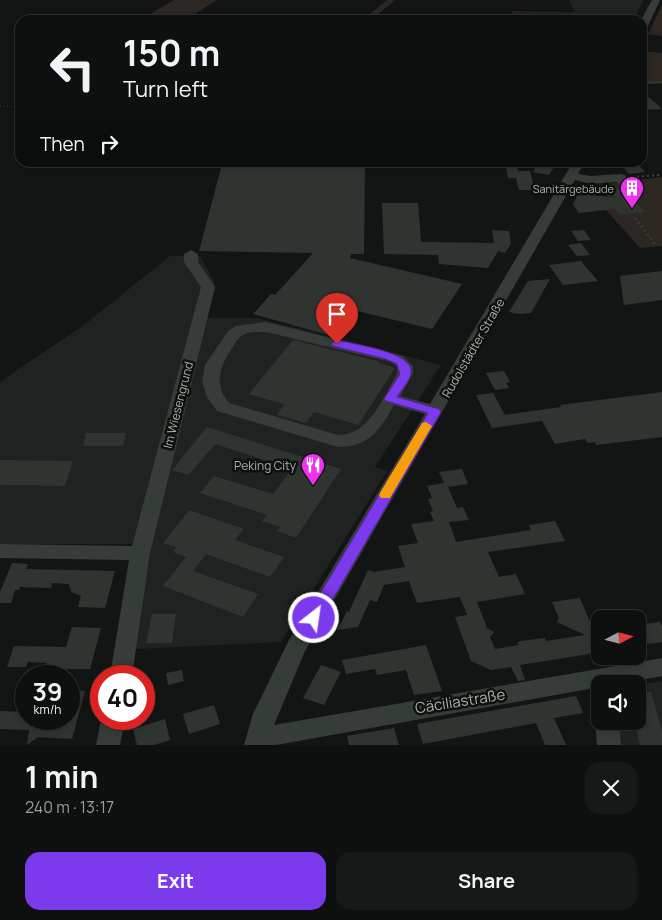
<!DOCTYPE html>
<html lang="en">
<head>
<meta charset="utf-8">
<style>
	body { margin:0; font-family:Manrope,sans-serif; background:#171918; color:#f1f3f6; height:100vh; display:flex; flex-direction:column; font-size:19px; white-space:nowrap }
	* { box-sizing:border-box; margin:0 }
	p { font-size:16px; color:#9b9d9e }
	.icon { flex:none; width:28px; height:28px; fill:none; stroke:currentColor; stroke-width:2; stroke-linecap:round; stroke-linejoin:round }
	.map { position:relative; height:745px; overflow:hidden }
	.details { display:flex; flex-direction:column; background:#0e100f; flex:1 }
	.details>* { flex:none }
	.hud { position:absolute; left:15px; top:15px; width:632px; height:152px; border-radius:15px; box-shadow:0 2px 8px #0003,0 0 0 1px #2e302f; background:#0e100f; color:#f1f3f6; overflow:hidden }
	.needle { width:32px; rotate:83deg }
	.tools { position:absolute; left:591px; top:610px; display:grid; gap:10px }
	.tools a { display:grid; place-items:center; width:55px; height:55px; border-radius:10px; background:#0e100f; box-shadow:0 2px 8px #0003,0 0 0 1px #2e302f; font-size:25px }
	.speed { position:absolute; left:15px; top:665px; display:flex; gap:10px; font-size:25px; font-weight:700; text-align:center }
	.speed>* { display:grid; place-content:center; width:65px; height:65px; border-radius:50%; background:#0e100f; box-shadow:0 2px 8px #0003,0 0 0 1px #2e302f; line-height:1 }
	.speed small { font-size:12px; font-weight:400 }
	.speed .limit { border:8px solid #d22; background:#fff; color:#111 }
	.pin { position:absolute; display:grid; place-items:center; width:42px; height:42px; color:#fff; margin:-51px -21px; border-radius:50% 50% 50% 0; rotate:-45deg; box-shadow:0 0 5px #0007 }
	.pin .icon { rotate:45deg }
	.me { position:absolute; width:55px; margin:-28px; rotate:30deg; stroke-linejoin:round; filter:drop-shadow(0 0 4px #0008) }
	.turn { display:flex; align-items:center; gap:18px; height:105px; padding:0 25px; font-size:22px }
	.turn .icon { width:65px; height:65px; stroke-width:2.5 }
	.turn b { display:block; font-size:35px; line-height:42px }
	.then { display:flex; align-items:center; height:48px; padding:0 25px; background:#0003; gap:10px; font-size:19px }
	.round { display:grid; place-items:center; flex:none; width:52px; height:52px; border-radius:15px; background:#171918 }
	.headline { display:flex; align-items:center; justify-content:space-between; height:85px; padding:0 25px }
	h1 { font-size:30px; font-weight:700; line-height:38px }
	.primary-button { display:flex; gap:10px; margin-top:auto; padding:10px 25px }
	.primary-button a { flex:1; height:58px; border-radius:15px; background:#7c3aed; color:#fff; font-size:20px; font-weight:700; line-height:58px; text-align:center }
	.primary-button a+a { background:#171918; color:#f1f3f6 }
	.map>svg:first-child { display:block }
	.built { fill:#1f2220 }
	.green { fill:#2d2723 }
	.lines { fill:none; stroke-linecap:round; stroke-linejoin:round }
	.stream { stroke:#2d382a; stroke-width:2.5 }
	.building { fill:#303431 }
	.path-far1 { stroke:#3a413b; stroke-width:1; stroke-dasharray:1 2.5; stroke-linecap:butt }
	.path { stroke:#3a413b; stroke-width:2; stroke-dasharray:2 3; stroke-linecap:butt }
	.minor { fill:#363c37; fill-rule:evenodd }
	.route { fill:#7c3aed; stroke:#51269a }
	.slow { fill:#f59e0b }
	.labels { text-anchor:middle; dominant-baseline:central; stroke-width:5; stroke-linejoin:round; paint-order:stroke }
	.far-poi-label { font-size:11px; fill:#a5b5a5; stroke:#0e100f; text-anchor:end }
	.street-label { font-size:12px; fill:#a5b5a5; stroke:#0e100f }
	.poi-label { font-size:12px; fill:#a5b5a5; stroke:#0e100f; text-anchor:end }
	.near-street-label { font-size:15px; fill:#a5b5a5; stroke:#0e100f }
</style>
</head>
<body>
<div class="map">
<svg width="662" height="745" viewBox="0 0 662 745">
	<rect width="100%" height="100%" fill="#131514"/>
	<!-- built -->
	<path class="built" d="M569,0H644L633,20H517L514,11L575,12Z
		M170,256H200L215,283L206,318H257L441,365L375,467L387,471L281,642L136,649L150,544H0V382L88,322Z
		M662,681V745H616L614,721H638V685Z"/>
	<!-- green -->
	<path class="green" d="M174,0H217L185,20H140Z
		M387,0H395L376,16L513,19L512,11H514L517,20L379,18L363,20Z
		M662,5V36L648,34Z
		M642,51L662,53V83H643Z
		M662,177V246L640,248L598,201L609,199L598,185Z"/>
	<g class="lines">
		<!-- stream -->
		<path class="stream" d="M642,83L662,82"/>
	</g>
	<!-- building -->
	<path class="building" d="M642,91L662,109L642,110Z
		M227,162H365L364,254H351L350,258L462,284L432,329L353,310L332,336L253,314L271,294L275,295L313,253L199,251L221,168H225Z
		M505,162H516L518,171H530L535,190H519L516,178H508Z
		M538,162L555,165L549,175L533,172Z
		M619,162H636L645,172L629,174Z
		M623,189L645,212L620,215L615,209L579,213L573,205L578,193L616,198L609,190Z
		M382,203H418L421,242L494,243L492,230L509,231L511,244L505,253L498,251L488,268L439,264L438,255L384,254Z
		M584,230L591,240L578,241L571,231Z
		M581,243L590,255L577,256L568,245Z
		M581,261L598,281L563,285L549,265Z
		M662,271V300L624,305L620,276Z
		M550,279L531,313L519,314L509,312L528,281Z
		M293,340L378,361L377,362L395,368L358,425L314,412L306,423L277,415L284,404L249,394Z
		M504,371L510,382L506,383L509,388L495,390L486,373Z
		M662,392V437L596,445L595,442L588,443L585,439L555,444L542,421L492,428L476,395L493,393L505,415L561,407L560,405Z
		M207,427L341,469L296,538L277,531L280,527L262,521L267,515L200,493L214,476L273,494L292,469L215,444L189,475L172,470Z
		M86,433H126L123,446H83Z
		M0,460L73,461L65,486L0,485Z
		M462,469L468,484L448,487L457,508L463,507L469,520L449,522L456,542L531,530L529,525L555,521L565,541L488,552L499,577L516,574L525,594L477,602L487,628L494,632L490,637L495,649L519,645L517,642L528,640L545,638L546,641L585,635L557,622L559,618L552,602L580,598L599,643L597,641L589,654L520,665L525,680L518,681L511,667L491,670L471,661L455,617L467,615L460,597L417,603L409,581L384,585L377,602L370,600L358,627L337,630L347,611L349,612L368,570L374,572L405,567L398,546L418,543L411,524L434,521L430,512L433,511L428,499L432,498L427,486L444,483L439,472Z
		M189,510L244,529L235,540L284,557L270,577L206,554L193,571L258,594L243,617L163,586L186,557L173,552L176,547L163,543Z
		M12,563L28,564L26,569L115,571L105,608L78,607L81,596L71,592L69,584L52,583L51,588L20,587L19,590H15L11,603H0V592Z
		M152,614H176L172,643H146Z
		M660,622L662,626V642L638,645V625Z
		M72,627L101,628L90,669H56L49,676L46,663L28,662L26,667H7L14,646L66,647Z
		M426,645L442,691L414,695L406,670L377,675L375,669L346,674L342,660Z
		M321,665L341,672L324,705L303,698Z
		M182,670L184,681L168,685L166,673Z
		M69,690L85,691L72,739L38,737L27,745L29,730L0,729V711L26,712V719H69Z
		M638,692H651L662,730V745H640L634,721H638Z
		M576,696L583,713L554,718L566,745H545L536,723L423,744L417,724Z
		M214,705L220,724L189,734L183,714Z
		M165,719L170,740L154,745H137L133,729Z
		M394,728L399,745H349L347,736Z"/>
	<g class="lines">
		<!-- path-far1 -->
		<path class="path-far1" d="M370,20L393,0
			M0,106L20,107"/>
		<!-- path -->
		<path class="path" d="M632,177L662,175
			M635,218L655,244"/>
		<!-- minor -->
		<path class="minor" d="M652,0H660L647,28L642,31L641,20Z
			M573,162H585L578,174L591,176L621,174L625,175L630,183L624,187L617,182L591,184L575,180L305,651L274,725L662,658V676L618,684H600V687L276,745H244L253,714L288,642L425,414L394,405C380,430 369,447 338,447L217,411L207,397L202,381L205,365L228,331L236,326L266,322L403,356L413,366V374L400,396L430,404ZM266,332L391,362L397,367V374C383,397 370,435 338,435L229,403C214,385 219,368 231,350C234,345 237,338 243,335C249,331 259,332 266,332Z
			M191,250L198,254V262L215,287L150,553L132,676H110L129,560L0,558V544L132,546L201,287L184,262V254Z
			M600,713V721H619L621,745H597L595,721Z
			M101,719H125L120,745H96Z"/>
	</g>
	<!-- route -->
	<path class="route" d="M337,340C352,344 415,352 411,373C410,381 401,390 397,397L439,409L441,412L319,623H308L306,618L308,614L428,413L386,401L384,399L400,374L397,364L386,359L333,346L331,344Z"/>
	<!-- slow -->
	<path class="slow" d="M426,422L432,426L390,498H381L379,495L381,491L422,423Z"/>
	<!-- icons -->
	<defs>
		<g id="building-pin" transform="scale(1.25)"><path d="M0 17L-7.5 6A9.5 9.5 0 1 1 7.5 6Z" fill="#ee31ef" stroke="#0e100f"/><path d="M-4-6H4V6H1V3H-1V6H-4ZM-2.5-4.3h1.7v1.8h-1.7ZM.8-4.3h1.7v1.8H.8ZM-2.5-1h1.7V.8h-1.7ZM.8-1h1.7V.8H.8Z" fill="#fff"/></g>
		<g id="restaurant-pin" transform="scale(1.25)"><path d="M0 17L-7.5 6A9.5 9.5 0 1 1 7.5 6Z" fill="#ee31ef" stroke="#0e100f"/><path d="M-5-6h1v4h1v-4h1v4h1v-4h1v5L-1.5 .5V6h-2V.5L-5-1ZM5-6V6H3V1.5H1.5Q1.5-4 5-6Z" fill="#fff"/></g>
	</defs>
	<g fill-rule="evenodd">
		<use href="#building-pin" x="632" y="188"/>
		<use href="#restaurant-pin" x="313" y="465"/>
	</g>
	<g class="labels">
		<!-- far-poi labels -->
		<g class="far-poi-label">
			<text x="614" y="188">Sanitärgebäude</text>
		</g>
		<!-- street labels -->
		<g class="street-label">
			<text transform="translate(473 348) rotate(-60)">Rudolstädter Straße</text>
			<text transform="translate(178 405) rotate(-76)">Im Wiesengrund</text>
		</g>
		<!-- poi labels -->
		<g class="poi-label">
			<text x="296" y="465">Peking City</text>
		</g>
		<!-- near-street labels -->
		<g class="near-street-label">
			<text transform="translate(460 701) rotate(-9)">Cäciliastraße</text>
		</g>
	</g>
</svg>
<div class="tools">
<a><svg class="needle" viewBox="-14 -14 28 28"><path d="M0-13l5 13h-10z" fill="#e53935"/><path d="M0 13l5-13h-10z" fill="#9b9d9e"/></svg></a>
<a><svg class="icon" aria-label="sound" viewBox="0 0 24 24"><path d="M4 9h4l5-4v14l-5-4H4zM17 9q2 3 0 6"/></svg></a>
</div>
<div class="speed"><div>39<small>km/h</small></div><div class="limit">40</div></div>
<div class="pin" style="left:337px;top:344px;background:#d93025"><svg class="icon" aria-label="arrive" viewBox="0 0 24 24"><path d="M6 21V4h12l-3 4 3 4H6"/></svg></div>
<svg class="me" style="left:314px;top:618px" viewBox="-20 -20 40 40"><circle r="17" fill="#7c3aed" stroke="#fff" stroke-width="3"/><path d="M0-11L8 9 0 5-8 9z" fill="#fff"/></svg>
<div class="hud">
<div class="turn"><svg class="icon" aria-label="left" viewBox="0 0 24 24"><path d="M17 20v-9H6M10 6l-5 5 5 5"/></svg><div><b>150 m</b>Turn left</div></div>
<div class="then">Then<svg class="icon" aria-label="right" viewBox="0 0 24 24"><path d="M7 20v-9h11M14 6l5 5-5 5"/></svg></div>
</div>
</div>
<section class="details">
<div class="headline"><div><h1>1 min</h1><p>240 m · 13:17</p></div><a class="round"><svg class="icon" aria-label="close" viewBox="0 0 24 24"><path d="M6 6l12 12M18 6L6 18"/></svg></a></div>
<div class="primary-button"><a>Exit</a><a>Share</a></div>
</section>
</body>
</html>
